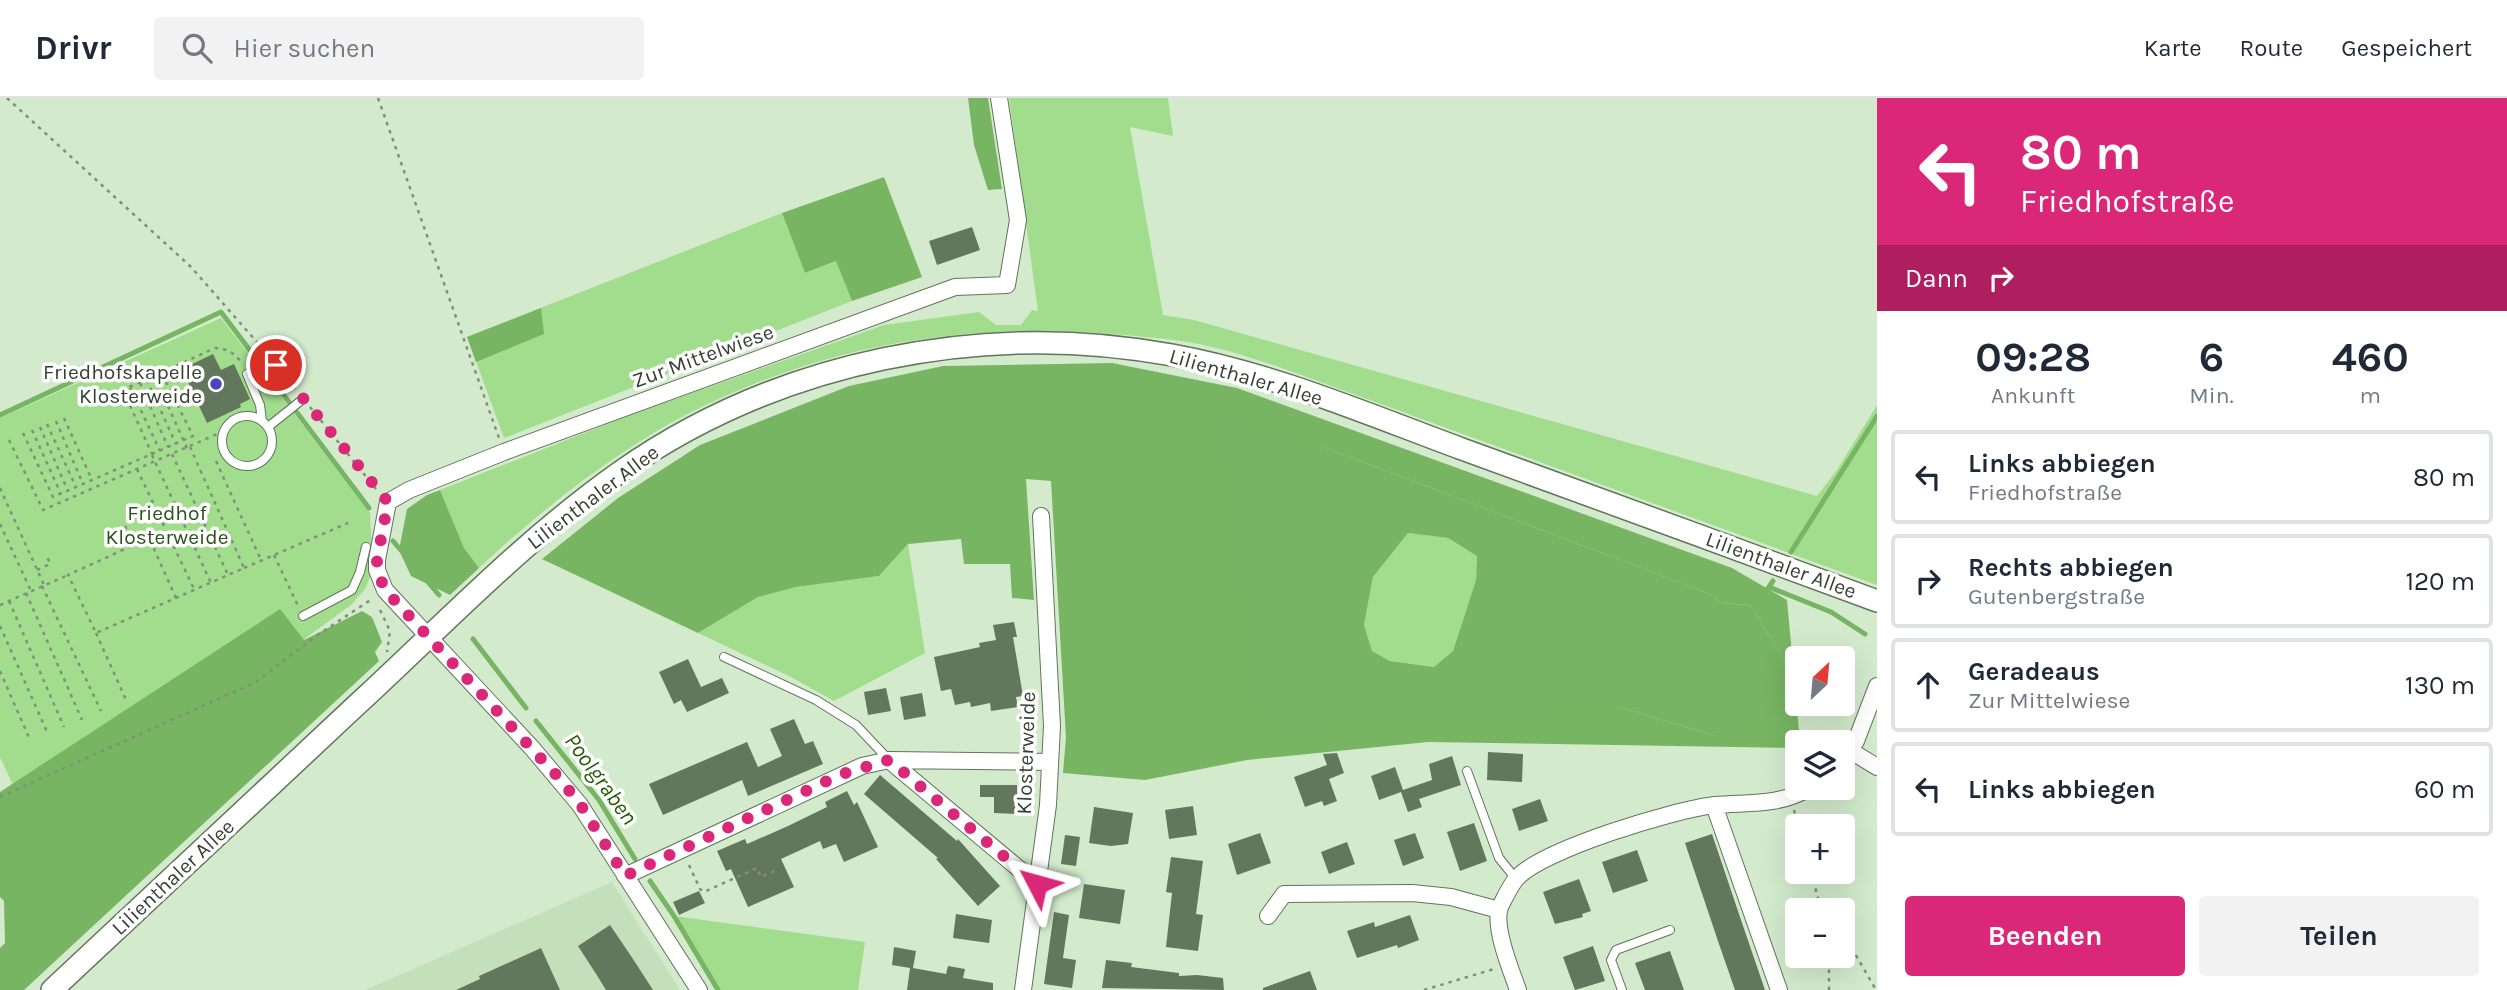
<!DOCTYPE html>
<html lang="de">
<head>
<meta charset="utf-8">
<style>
	body { margin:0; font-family:Karla,sans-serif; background:#f2f2f3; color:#1f2937; height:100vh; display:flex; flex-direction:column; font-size:26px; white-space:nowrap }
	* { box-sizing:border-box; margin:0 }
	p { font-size:23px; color:#747a83 }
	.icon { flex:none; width:38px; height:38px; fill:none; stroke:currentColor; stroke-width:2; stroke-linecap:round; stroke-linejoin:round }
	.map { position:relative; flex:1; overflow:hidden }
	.panel { display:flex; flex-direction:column; background:#fff; width:630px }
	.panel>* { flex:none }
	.guide { background:#db2777; color:#fff; overflow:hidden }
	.needle { width:46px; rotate:26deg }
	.controls { position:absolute; left:1785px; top:548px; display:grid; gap:14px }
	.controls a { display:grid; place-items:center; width:70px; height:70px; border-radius:7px; background:#fff; box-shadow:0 7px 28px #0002; font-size:35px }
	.pin { position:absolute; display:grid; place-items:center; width:60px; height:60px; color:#fff; margin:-30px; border:4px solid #fff; border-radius:50%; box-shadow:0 2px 7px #0007 }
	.me { position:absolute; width:77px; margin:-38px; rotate:309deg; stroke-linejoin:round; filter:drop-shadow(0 0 5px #0008) }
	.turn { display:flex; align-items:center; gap:24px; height:147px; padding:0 28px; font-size:32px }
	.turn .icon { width:91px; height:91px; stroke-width:2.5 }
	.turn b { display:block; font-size:49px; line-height:60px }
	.then { display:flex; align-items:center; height:66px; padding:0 28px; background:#0003; gap:14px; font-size:26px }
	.eta { display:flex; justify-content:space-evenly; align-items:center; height:119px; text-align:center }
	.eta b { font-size:42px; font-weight:700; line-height:49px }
	.primary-button { display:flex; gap:14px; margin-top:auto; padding:14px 28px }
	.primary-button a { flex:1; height:80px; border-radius:7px; background:#db2777; color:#fff; font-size:28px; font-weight:700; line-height:80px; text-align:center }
	.primary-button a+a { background:#f2f2f3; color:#1f2937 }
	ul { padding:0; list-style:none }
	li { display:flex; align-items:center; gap:21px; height:94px; margin:0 14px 10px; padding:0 14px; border:4px solid #e0e1e3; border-radius:7px }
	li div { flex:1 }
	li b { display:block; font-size:26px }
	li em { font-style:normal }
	header { display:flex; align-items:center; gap:42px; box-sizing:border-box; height:98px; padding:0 35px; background:#fff; border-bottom:2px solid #e0e1e3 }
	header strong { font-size:33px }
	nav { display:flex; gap:38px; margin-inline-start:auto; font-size:24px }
	.search { width:490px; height:63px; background:#f2f2f3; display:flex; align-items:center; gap:18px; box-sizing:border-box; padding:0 24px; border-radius:7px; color:#747a83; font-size:26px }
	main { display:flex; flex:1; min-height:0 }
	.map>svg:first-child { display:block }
	.built { fill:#c4e0bb }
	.green { fill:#a1dd8d }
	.forest { fill:#78b563; fill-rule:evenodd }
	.water { fill:#77b463; fill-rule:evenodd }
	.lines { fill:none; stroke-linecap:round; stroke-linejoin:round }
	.stream { stroke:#77b463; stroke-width:5 }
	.building { fill:#62775c }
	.lane-casing { stroke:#607559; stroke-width:10 }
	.street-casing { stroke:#607559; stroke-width:18 }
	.secondary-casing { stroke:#607559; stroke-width:24 }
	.path { stroke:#80907b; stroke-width:2.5; stroke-dasharray:3.5 5; stroke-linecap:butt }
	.lane { stroke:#fff; stroke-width:8 }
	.street { stroke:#fff; stroke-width:16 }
	.secondary { stroke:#fff; stroke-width:21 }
	.route { stroke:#db2777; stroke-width:12; stroke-dasharray:0 21.6 }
	.poi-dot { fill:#4a45bb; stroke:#fff; stroke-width:2.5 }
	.labels { text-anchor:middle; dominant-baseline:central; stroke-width:7; stroke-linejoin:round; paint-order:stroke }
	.street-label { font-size:21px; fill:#363f33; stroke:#fff }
	.poi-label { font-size:21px; fill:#363f33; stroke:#fff; text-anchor:end }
	.park-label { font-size:21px; fill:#29511a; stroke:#fff }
	.water-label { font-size:23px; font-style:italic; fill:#245d06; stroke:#fff }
</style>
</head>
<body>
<header>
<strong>Drivr</strong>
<div class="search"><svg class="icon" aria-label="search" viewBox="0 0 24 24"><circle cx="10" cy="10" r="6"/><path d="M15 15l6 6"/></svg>Hier suchen</div>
<nav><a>Karte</a><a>Route</a><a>Gespeichert</a></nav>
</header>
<main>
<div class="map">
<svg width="1877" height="892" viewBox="0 0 1877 892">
	<rect width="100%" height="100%" fill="#d3ebcc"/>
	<!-- built -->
	<path class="built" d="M612,784L680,892H365Z"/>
	<!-- green -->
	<path class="green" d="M1009,0H1168L1173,38L1130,29L1163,217L1194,222L1817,398L1837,372L1877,307V487L1282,270C1260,263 1238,255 1216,250C1182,241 1146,239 1112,236C970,225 840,244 710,305C629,342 544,409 479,470L464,450L440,392L630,317L884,227L979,214L996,227H1021L1032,212L1038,213Z
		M782,115L805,175L837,163L852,203L504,340L467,239Z
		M221,220L370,415L372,458L370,479L365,491L351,507L292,550L13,687L0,659V320Z
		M1408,435L1448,440L1477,458L1476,482L1453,553L1434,569L1390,563L1372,553L1364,527L1373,479Z
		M908,446L925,555L834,603L791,579L698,535L758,499L796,489L879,478Z
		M674,818L865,844L858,892H718Z"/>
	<!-- forest -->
	<path class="forest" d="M968,0H988L1002,91L988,92L974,47Z
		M884,79L922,179L852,203L836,163L805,175L782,115Z
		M541,210L544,236L476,264L467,239Z
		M1112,265L1237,290L1732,470L1787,502L1800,644H1797V650L1428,644L1247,662L1145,682L1063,675L1066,639L1051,383L1026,381L1034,502L1012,500L1010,466H964L961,441L908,446L879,478L796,489L758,499L698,535L542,461L618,400L700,347L849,288L943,268ZM1321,348L1710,496L1721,505L1750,507L1781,556L1716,638L1619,609L1253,613Z
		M440,392L464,450L479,470L450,497L411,478L399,452L407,411L427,397Z
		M280,511L304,542L362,513L372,519L382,544L375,554L379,563L24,892H0V850L5,845L4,803L0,799V694Z"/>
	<!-- water -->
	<path class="water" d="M1216,315L1321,348L1710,496L1721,505L1750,507L1781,556L1789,609L1744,636L1716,638L1619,609L1513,620L1287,635L1253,613ZM1408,435L1448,440L1477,458L1476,482L1453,553L1434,569L1390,563L1372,553L1364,527L1373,479Z"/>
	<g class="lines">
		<!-- stream -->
		<path class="stream" d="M0,317L221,214L369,410
			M393,443L439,497
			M1791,454L1877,318
			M1769,489L1831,514L1865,536
			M1753,512L1773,483
			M473,541L526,610
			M536,623L599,702L635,761
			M650,783L674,818L718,892"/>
	</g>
	<!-- building -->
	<path class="building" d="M972,129L980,152L937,167L929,143Z
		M213,256L221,272L234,266L250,301L240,306L241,309L207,325L182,271Z
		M1014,524L1017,539H1013L1023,598L1016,599L1018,609L991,613L990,605L971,609L970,604L955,607L951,591L941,593L934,559L980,549L979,545L996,542L993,527Z
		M688,561L701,589L722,580L729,595L687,614L681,602L674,606L659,574Z
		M886,590L891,613L868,617L864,594Z
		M922,595L926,618L904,622L900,599Z
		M794,621L805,646L813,643L823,666L748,698L742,682L663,717L649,686L747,644L758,669L782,658L770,631Z
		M1488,654L1523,656L1522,684L1487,682Z
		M1337,655L1344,675L1329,681L1337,703L1324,708L1322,703L1305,709L1294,679L1327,667L1323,656Z
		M1452,658L1461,687L1419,701L1422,709L1408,714L1401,694L1379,702L1371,678L1395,669L1403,692L1432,682L1429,666Z
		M880,677L957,743L958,741L1000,788L978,808L936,761L938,760L864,696Z
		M980,687H1017V716L994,715V699H980Z
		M847,693L854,707L857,704L878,749L844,764L836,746L823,751L820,743L781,761L794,789L748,809L731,771L726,773L717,753L745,741L747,746L788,728L827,709L825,704Z
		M1540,701L1548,723L1519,733L1512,711Z
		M1193,708L1197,737L1169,741L1165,712Z
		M1094,709L1133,715L1128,746L1111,748L1089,745Z
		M1474,725L1487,763L1460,773L1447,734Z
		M1260,735L1271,765L1237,777L1228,746Z
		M1415,735L1424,760L1403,768L1394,742Z
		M1712,736L1741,822L1765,892H1735L1719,846L1685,745Z
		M1065,737L1080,739L1076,768L1061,766Z
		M1347,744L1355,766L1329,776L1321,754Z
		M1637,752L1648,783L1613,795L1602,764Z
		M1171,759L1203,763L1196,816L1203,817L1198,853L1166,849L1172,795L1166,794Z
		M1579,781L1591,813L1582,816L1583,819L1555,826L1543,794Z
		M1084,786L1125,792L1120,826L1079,820Z
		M699,793L705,805L679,817L673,804Z
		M1054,814L1069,817L1063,860L1076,862L1072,890L1044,886Z
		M956,816L992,822L989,845L953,840Z
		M1410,817L1419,842L1398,850L1397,847L1357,860L1347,833L1374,824L1375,829Z
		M610,827L631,858L653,892H606L598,879L578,848Z
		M1593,848L1605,883L1575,892L1563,859Z
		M894,849L916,853L913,870L946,876L948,868L965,871L963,880L993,885V892H907L910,870L892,867Z
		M541,850L560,892H456L480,881L479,878Z
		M1670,853L1684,892H1645L1635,865Z
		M1106,862L1132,865L1131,869L1179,875V878L1197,877L1223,880L1224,892L1102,890Z
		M1310,873L1317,892H1263V890Z"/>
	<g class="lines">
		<!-- lane casing -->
		<g class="lane-casing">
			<path id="lane" d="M247,276L260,307L262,323
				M222 343a25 25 0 1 1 50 0a25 25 0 1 1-50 0Z
				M268,329L303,301
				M303,518L352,492L360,474L366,449
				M724,559L816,602L856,627L889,662
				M1467,673L1499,760L1516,781
				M1622,892L1611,862L1616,852L1670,832"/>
		</g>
		<!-- street casing -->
		<g class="street-casing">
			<path id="street" d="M1851,653L1877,669
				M1843,661L1856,643L1877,588
				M889,662L1037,786
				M1714,707L1779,892
				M625,778L862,668L889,662L1050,664
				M1268,818L1284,796L1412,795L1451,799L1499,812
				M699,892L580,707L532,650L385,492L377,472V462L388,404L409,392L504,354L955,189L1007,187L1018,122L999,0
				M1023,892L1048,707L1052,628L1041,418
				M1518,892C1511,872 1493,829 1500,809C1504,801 1510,788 1516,781C1540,752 1676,711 1715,707C1748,704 1780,708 1809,690"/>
		</g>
		<!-- secondary casing -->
		<g class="secondary-casing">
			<path id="secondary" d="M52,892C160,791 267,690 375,590C454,516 531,437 620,374C778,263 982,222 1172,257C1272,275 1367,316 1462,351C1600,401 1739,452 1877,503"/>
		</g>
		<!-- path -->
		<path class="path" d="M7,0L191,169L263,251L295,291
			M378,0L499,340
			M154,277L187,350
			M147,282L176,346
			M140,285L168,349
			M130,289L160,353
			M123,292L152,356
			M114,296L215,250C227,250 236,256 242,266
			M310,309L376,391
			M64,320L92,382
			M56,323L83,386
			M47,326L76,389
			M40,329L68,393
			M32,332L61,396
			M23,335L53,399L193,338L161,274
			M9,342L43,412L224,333
			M172,356L228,477
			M152,357L211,485
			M216,363L261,462
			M137,371L194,491
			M0,390L44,487
			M0,426L31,493
			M125,428L133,447
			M274,457L298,508
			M244,470L348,425
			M37,472L50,466L47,458
			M42,488L101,613
			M26,495L82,622
			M176,500L149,440L68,477L96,535L244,470L190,349
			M9,503L64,629
			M0,507L68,477
			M380,512L390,533L387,554
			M0,528L48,636
			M96,535L127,604
			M0,573L30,642
			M0,699L256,584L316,538L372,501
			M1794,712L1798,728
			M689,767L700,791L704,794L757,770L761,779L777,772
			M1811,774L1819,804L1824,812
			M1843,835L1876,892
			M1424,892L1494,871
			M1829,892V858"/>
		<!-- lane -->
		<use href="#lane" class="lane"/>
		<!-- street -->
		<use href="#street" class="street"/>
		<!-- secondary -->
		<use href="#secondary" class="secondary"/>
	</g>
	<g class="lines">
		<!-- route -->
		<path class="route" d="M276,267L388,404L377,462V472L385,492L559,680L580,706L625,778L842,676L889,662L1037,786"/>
	</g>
	<!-- markers -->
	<circle class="poi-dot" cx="216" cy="286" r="7"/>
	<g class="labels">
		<!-- street labels -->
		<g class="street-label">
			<text transform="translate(703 258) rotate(-20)">Zur Mittelwiese</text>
			<text transform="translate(1246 279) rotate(16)">Lilienthaler Allee</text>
			<text transform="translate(593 399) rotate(-37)">Lilienthaler Allee</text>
			<text transform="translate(1781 467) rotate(20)">Lilienthaler Allee</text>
			<text transform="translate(1026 655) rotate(-88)">Klosterweide</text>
			<text transform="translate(173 779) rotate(-43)">Lilienthaler Allee</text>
		</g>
		<!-- poi labels -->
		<g class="poi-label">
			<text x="202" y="274">Friedhofskapelle<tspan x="202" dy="24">Klosterweide</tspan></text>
		</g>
		<!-- park labels -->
		<g class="park-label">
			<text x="167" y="415">Friedhof<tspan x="167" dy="24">Klosterweide</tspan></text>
		</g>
		<!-- water labels -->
		<g class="water-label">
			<text transform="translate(601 681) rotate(54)">Poolgraben</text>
		</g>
	</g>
</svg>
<div class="controls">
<a><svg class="needle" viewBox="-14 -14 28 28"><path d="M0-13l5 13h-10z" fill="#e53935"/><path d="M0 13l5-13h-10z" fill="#747a83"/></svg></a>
<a><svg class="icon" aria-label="layers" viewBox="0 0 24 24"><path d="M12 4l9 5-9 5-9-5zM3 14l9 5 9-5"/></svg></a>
<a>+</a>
<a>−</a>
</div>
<div class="pin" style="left:276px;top:267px;background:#d93025"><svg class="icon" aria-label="arrive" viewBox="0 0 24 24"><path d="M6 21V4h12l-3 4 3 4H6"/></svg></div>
<svg class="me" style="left:1037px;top:786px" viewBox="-20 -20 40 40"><path d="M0-17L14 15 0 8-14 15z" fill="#db2777" stroke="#fff" stroke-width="4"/></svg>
</div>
<section class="panel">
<div class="guide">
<div class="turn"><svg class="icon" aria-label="left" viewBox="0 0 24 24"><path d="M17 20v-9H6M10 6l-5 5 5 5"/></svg><div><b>80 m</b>Friedhofstraße</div></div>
<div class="then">Dann<svg class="icon" aria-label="right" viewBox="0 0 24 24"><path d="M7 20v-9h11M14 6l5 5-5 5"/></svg></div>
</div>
<div class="eta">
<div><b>09:28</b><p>Ankunft</p></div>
<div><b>6</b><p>Min.</p></div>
<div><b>460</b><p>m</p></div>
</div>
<ul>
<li><svg class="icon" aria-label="left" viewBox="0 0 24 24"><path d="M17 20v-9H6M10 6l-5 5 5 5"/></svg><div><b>Links abbiegen</b><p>Friedhofstraße</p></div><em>80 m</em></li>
<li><svg class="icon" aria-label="right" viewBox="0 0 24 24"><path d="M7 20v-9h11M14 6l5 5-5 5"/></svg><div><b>Rechts abbiegen</b><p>Gutenbergstraße</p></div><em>120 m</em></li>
<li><svg class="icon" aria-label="ahead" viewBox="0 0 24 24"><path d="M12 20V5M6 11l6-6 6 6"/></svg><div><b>Geradeaus</b><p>Zur Mittelwiese</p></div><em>130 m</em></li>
<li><svg class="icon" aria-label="left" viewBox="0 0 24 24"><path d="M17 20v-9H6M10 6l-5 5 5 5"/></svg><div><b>Links abbiegen</b></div><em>60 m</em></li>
</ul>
<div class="primary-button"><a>Beenden</a><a>Teilen</a></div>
</section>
</main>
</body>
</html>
